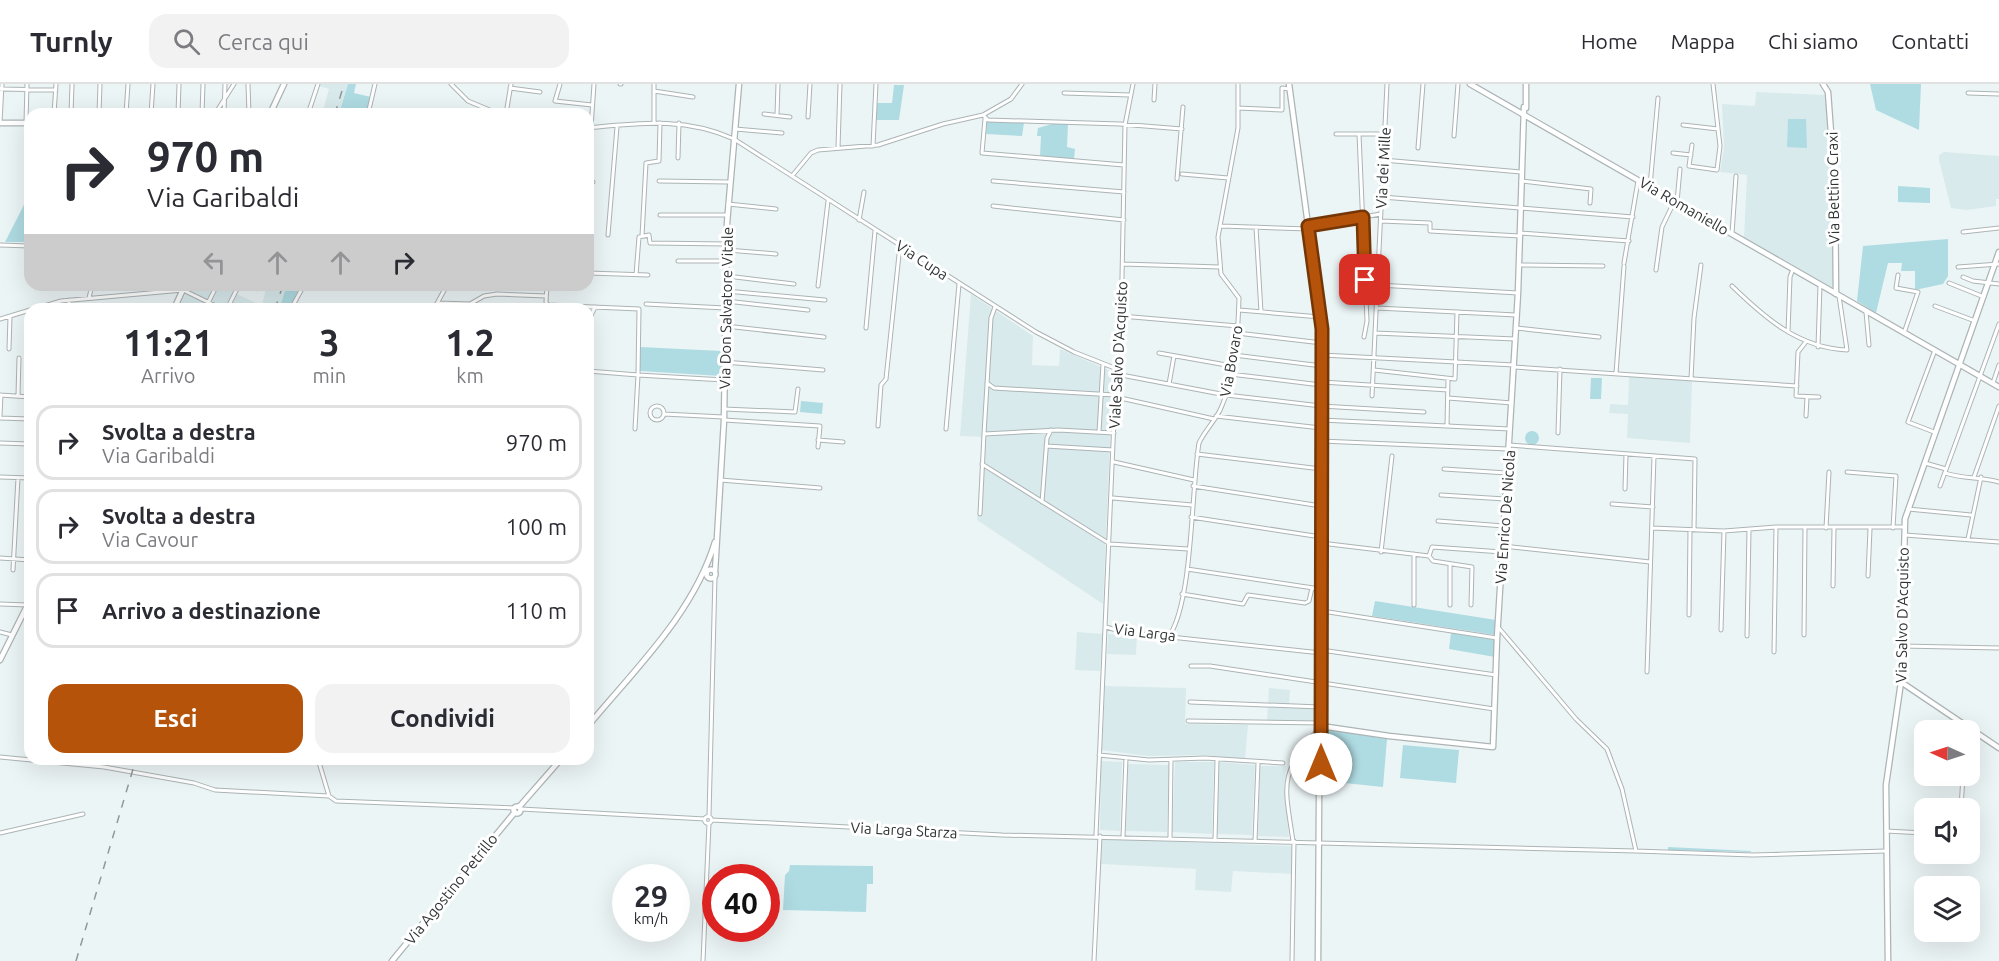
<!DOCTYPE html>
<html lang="it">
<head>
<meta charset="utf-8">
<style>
	body { margin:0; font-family:Ubuntu,sans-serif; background:#f2f2f3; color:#2b2b33; height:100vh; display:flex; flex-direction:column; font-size:22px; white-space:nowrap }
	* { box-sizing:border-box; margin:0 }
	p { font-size:20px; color:#7c7c81 }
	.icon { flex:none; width:33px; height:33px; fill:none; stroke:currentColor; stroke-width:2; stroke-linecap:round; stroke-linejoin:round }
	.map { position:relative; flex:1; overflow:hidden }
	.details { position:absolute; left:24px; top:219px; width:570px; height:462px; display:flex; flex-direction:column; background:#fff; border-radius:18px; box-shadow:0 6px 24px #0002 }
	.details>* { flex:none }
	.top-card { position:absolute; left:24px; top:24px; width:570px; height:183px; border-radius:18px; box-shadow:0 6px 24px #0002; background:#fff; color:#2b2b33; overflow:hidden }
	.needle { width:39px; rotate:273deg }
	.controls { position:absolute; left:1914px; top:636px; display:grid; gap:12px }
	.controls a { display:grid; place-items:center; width:66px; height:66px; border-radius:12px; background:#fff; box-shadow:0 6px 24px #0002; font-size:30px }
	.speed { position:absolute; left:612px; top:780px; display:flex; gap:12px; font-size:30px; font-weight:700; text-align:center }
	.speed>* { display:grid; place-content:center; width:78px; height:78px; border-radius:50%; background:#fff; box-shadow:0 6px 24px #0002; line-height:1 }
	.speed small { font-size:15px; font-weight:400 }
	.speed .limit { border:9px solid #d22; background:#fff; color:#111 }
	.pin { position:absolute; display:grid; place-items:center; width:51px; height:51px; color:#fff; margin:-26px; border-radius:12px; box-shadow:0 3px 9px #0006 }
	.me { position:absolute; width:66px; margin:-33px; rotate:0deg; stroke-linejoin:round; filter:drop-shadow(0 0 4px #0008) }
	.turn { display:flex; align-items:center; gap:21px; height:126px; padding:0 24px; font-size:27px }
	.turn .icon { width:78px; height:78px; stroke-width:2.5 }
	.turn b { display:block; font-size:42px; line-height:51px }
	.lanes { display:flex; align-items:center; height:57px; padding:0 24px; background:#0003; justify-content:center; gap:30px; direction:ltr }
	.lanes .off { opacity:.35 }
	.eta { display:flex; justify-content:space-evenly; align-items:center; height:102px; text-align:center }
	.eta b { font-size:36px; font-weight:600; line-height:42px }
	.primary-button { display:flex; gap:12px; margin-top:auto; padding:12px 24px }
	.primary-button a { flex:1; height:69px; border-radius:18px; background:#b45309; color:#fff; font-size:24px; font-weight:600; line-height:69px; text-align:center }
	.primary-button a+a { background:#f2f2f3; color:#2b2b33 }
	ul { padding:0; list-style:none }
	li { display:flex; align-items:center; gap:18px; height:75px; margin:0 12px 9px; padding:0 12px; border:3px solid #e1e1e2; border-radius:18px }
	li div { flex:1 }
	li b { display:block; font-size:22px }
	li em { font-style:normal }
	header { display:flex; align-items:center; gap:36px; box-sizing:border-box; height:84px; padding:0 30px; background:#fff; border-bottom:2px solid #e1e1e2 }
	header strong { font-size:28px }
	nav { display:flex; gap:33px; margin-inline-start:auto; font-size:21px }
	.search { width:420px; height:54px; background:#f2f2f3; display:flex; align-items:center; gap:15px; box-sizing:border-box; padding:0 21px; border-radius:18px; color:#7c7c81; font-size:22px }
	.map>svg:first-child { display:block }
	.built { fill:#d9eaec }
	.green { fill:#afdbe2 }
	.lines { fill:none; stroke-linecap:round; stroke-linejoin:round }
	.street-casing { stroke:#acb4b5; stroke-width:5 }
	.secondary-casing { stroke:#acb4b5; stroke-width:7 }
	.street { stroke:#fff; stroke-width:3 }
	.secondary { stroke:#fff; stroke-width:4.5 }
	.rail { stroke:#919899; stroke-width:1.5; stroke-dasharray:8 8; stroke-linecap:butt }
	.route-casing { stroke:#753606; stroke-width:15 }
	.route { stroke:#b45309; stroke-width:10 }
	.labels { text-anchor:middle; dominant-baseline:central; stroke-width:6; stroke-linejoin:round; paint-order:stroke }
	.street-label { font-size:15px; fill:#303434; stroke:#fff }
</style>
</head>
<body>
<header>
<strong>Turnly</strong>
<div class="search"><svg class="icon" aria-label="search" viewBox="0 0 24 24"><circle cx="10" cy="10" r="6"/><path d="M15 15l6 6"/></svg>Cerca qui</div>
<nav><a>Home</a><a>Mappa</a><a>Chi siamo</a><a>Contatti</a></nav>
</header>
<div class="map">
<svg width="1999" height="877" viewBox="0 0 1999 877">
	<rect width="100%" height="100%" fill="#ecf5f6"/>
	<!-- built -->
	<path class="built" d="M319,0H348L339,30H322L329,5L319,2Z
		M1756,8L1826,11L1834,103L1833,202L1830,204L1744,153L1747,91L1720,88L1724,63L1722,20L1755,22Z
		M1944,68L1999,72V115H1996V122L1967,126L1951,124L1939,76V71Z
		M190,201H261L257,208L242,201L237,210L258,220L256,225H178Z
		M267,201H287L279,225H261Z
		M971,210L1033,252L1032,281L1059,282L1060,265L1113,288L1103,520L977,436L982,353L960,352Z
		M1629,292L1692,297L1690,359L1627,354L1628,330L1609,329L1610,323V320L1628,321Z
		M1077,548L1103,550L1100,587L1075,586Z
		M1108,550L1137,552L1136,571L1107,570Z
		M1105,602L1186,604L1185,640L1248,641L1245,676L1206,671L1147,672L1102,666Z
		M1269,604L1290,606L1289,620L1320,622L1319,637L1267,636Z
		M1101,677L1122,678L1120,747L1100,746Z
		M1175,678H1214L1212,750L1172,748Z
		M1219,678L1255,681L1252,751L1217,750Z
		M1127,680L1169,681L1167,748L1126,747Z
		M1260,682H1286L1284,703L1289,753L1258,752Z
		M1102,755L1293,762V790L1233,787L1231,808L1195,806L1196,785L1101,780Z"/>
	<!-- green -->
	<path class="green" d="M348,0H356L354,9L371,13L367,30H339Z
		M1870,0H1921L1919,46L1876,26Z
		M894,1H904L899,36H875L876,19H892Z
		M1788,35H1806L1807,64L1787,63Z
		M987,38L1024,39L1022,52L986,50Z
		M1052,40H1068L1067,63L1075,65L1074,75L1040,72L1041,52H1037L1038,44Z
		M1898,102L1930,104V119L1898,118Z
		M30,109V158H5Z
		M1948,155V192L1943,200L1915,206V187H1901L1902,179H1888L1876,229L1857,217L1863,162Z
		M287,201H301L289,225H279Z
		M640,263L721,267V292L640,287Z
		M1591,294H1602L1601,315H1590Z
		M801,317L823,319L822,330L800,328Z
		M1525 354a7 7 0 1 1 14 0a7 7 0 1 1-14 0Z
		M1375,517L1496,536V551L1372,532Z
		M1451,549L1495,556V573L1449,565Z
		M1326,645L1387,655L1383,703L1325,697Z
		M1403,661L1459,666L1456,699L1400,694Z
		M1668,763L1751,767V768L1668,766Z
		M790,781L873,782V800H867L866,828L783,826L785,791L789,787Z"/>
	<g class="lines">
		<!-- street casing -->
		<g class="street-casing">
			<path id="street" d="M248,0L249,30
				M451,0L468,17L499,30
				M560,0L555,17L592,21
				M620,0H621
				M510,4L540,8
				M0,5L56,6
				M654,7L693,13
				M1064,9L1130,11
				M1968,9L1999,10
				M1154,16L1155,0
				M1238,24L1282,26V4L1289,5
				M54,30L56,0
				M71,30L72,0
				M99,30L100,0
				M126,30L128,0
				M151,30L153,0
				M178,30L179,0
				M202,30L203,0
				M215,30L234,0
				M224,30L225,0
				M308,30L318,0
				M368,30L375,0
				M506,30L511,0
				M764,30L790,33
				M777,31L778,0
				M983,31L988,36L1120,40L1182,45
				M808,33L810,0
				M985,35L982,69L1124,81
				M0,39L2,0
				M26,39L27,0
				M654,39V0
				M1683,41L1718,45
				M588,44C641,39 685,33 734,55L1036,248L1074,268L1117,285
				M591,44L594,0
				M735,45L782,49
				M1336,50H1384
				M1359,50L1367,237L1364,253
				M1454,52L1458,0
				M1692,61L1689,82L1717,86L1720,62L1713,0
				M873,62L876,0
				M838,64L840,0
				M1418,64L1423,0
				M1673,69L1691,71
				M678,74L679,39
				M1383,76L1521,88
				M1182,90L1228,94
				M792,92L811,69L818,66L878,61L943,40L983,31L1011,15L1022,0
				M1177,95L1183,23
				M588,97L593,98
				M659,97L729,98
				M993,97L1124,108
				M1521,97L1591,105L1590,119
				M1650,102L1658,14
				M1382,113L1633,133
				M1677,118L1680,85
				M728,120L776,125
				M993,122L1124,136
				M660,131H727
				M859,136L864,108
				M1381,137L1430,139V147L1520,152
				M1221,142L1309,145
				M1308,142L1381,130
				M1256,143L1261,228
				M1963,148L1999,144
				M1520,149L1629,157
				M1732,150L1736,92
				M608,151L617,43
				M642,152L646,79L659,77L660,39
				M0,161L30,162
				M727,166L776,170
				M678,177H726
				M1624,179L1638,97
				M1123,180L1220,183
				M1519,181L1603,182
				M1958,183L1999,180
				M1656,186L1662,143L1675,116
				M588,189L648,191
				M636,191L639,153L649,151L650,159L727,160
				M1898,191L1896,204L1918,208L1904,249
				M727,192L794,200
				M1963,193L1973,197L1999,200
				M1949,199L1984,213
				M547,201L546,218L548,221L639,225L638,291L724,296
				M1378,201L1518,209
				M818,202L828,117
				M1732,202C1765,234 1799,264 1847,266L1839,212
				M726,207L825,216
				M89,214L92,201
				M726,217L808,226
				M438,219L470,220L484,212L497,210L546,212
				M646,220L725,224
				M1935,222L1975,237
				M995,223L991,234L984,350L1058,346L1114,349
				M1377,224L1516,231
				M34,225L61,217L183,206L222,225
				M69,225V216
				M205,225L217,201
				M227,225L239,201
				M291,225L304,201
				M434,225L447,201
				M1239,226L1320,233
				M1866,228L1869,261
				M1121,232L1238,242
				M0,235L30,226
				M588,238L595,223
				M725,242L824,253
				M866,244L875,147
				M1516,244L1599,253
				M1788,248L1790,193L1793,185
				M1237,249L1322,259
				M1375,249L1515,255
				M1805,259L1798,268L1796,312L1819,313
				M1818,263L1820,201
				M9,265L10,233
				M1159,269L1232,282
				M1234,271L1322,282
				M1322,271L1514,281
				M724,278L823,286
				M1514,283L1797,302
				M1374,286L1455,295L1457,228
				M588,287L638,291L635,345
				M1616,289L1624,182
				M1116,290L1226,311L1321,322L1424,328
				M1230,290L1321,301
				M1691,295L1694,234L1701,181
				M1322,298L1448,306
				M987,299L994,304L1115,311
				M1993,299L1999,281
				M1169,300L1174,272
				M0,311L30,313
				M18,312L19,274
				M1372,312L1387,0
				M1116,313L1214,335
				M1448,314L1512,319
				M650 329a7 7 0 1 1 14 0a7 7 0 1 1-14 0Z
				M724,325L795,328L798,305
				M664,330L723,333
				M0,332L1,311
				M1216,332L1321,344
				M1806,332L1807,313
				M0,334L30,335
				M724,336L820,342L818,363
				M1321,336L1510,345
				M1447,341L1448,295
				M878,342L881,301L886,295L900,161
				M946,345L959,200
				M1099,348L1103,280
				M1934,348L1908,338L1935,266
				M1558,349L1560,285
				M818,356L843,358
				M1321,357L1508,365
				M0,359L30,360
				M1509,361L1695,375L1694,446
				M1046,362L1113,366
				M1197,370L1321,385
				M1114,378L1194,396
				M1925,379L1946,385
				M982,380L1110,460L1188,465
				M1444,385L1507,389
				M1847,388L1896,392L1893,444
				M1945,389C1963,395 1981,393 1999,398
				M0,393L30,394
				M1974,393L1999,322
				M720,396L820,404
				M1193,402L1321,422
				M1940,402L1999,240
				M1625,405L1626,370
				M1441,411L1505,415
				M1113,414L1192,421
				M1042,418L1047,354L1051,346
				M1612,420L1653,423
				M1908,425L1971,431
				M980,430L984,350
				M1191,433L1321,453
				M1438,437L1504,442
				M1652,444L1724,447L1776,443H1904
				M1826,444L1829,388
				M1905,451L1999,458
				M1968,455L1981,393
				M1321,459L1429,472L1433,477L1472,483L1471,521
				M1503,462L1650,478
				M1381,468L1392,372
				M1414,470V521
				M1429,472L1432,463L1502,468
				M0,474L30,476
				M1450,480V521
				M1187,485L1320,505
				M13,486L18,394
				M1868,492L1870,445
				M1833,502L1834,444
				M1182,510L1243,520L1248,511L1305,519L1309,517L1312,504
				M0,520L28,521
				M1322,527L1497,554
				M1689,531L1690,446
				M1106,543L1123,548L1321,569
				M1498,543L1576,635L1607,665L1622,705L1636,767L1753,771L1886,767
				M1721,546L1724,447
				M0,548L12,551
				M1170,551C1193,513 1191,408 1199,359C1205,346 1216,336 1221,324C1236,291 1238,249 1239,214L1221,190L1218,153L1238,44V0
				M1804,551L1805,443
				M1747,552L1749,446
				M1902,562L1999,564
				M1321,566L1496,591
				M1774,568L1776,443
				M1191,582H1210L1494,625
				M1647,588L1654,372
				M1190,618L1320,623
				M1188,637L1321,639
				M1099,671L1149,676L1205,674L1283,679
				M0,673L104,683L194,699L215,706L329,712L336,717L514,724
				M318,675L329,712
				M1961,724L1963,692
				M521,725L705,735
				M709,732L715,492
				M704.5 736a3.5 3.5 0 1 1 7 0a3.5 3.5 0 1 1-7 0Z
				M712,736L1002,751L1636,767
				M1886,747L1924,749
				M0,749L83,730
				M1096,751L1115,313L1121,245L1125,41L1133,0
				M1123,753L1126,674
				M1170,754L1171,676
				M1215,756L1217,676
				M1255,757L1258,679
				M1293,757C1284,697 1279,692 1319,644
				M703,877L709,739
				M1094,877L1100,752
				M1292,877L1294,757"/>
		</g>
		<!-- secondary casing -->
		<g class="secondary-casing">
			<path id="secondary" d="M1289,0L1322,245L1318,877
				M1470,0L1999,303
				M1823,0L1828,8L1835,104L1836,210
				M1526,24V0
				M270,30L284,0
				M0,39H30
				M174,225L185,201
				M706.5 490a4.5 4.5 0 1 1 9 0a4.5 4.5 0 1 1-9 0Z
				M715,488L724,336L727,139L739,0
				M0,576L30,516
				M1901,598L1999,664
				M588,642C635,585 693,530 715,458
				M1321,642L1389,652L1493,663L1497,554L1518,209L1524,23
				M513.5 726a3.5 3.5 0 1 1 7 0a3.5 3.5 0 1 1-7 0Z
				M519,723L561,675
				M392,877L515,728
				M1888,877L1886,701L1901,598L1905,435L1999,168"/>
		</g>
		<!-- street -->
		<use href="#street" class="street"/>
		<!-- secondary -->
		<use href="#secondary" class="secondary"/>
		<!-- rail -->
		<path class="rail" d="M335,30L344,0
			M275,225L283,201
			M76,877L136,675"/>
	</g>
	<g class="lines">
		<!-- route casing -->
		<g class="route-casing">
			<path id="route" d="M1321,680L1322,245L1308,142L1363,133L1365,196"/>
		</g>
		<!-- route -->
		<use href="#route" class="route"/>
	</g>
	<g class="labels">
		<!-- street labels -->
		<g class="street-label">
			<text transform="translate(1383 84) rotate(-87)">Via dei Mille</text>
			<text transform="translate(1833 104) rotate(-91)">Via Bettino Craxi</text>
			<text transform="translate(1684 122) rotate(30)">Via Romaniello</text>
			<text transform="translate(922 176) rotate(33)">Via Cupa</text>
			<text transform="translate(726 224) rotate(-89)">Via Don Salvatore Vitale</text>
			<text transform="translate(1118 271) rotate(-87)">Viale Salvo D'Acquisto</text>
			<text transform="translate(1231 277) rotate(-80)">Via Bovaro</text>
			<text transform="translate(1505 433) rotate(-86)">Via Enrico De Nicola</text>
			<text transform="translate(1902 531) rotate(-89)">Via Salvo D'Acquisto</text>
			<text transform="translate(1145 548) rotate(7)">Via Larga</text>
			<text transform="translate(904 746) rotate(3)">Via Larga Starza</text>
			<text transform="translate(451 805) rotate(-51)">Via Agostino Petrillo</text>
		</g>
	</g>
</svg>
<div class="controls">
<a><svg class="needle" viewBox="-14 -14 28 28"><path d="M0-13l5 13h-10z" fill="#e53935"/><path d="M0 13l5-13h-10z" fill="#7c7c81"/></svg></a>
<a><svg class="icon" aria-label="sound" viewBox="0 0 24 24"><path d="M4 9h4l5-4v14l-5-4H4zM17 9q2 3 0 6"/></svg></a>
<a><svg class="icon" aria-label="layers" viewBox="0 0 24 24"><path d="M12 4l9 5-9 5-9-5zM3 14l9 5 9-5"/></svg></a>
</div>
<div class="speed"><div>29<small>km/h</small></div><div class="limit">40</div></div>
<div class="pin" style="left:1365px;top:196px;background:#d93025"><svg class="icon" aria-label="arrive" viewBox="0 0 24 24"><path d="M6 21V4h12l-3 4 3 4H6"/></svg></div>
<svg class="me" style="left:1321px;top:680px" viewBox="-20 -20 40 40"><circle r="19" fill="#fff"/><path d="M0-13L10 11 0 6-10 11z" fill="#b45309"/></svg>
<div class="top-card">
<div class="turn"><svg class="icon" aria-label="right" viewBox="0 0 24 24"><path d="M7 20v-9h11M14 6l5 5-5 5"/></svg><div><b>970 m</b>Via Garibaldi</div></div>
<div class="lanes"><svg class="icon off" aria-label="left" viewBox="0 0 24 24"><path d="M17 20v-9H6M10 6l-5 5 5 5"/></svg><svg class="icon off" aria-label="ahead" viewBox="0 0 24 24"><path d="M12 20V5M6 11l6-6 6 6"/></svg><svg class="icon off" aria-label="ahead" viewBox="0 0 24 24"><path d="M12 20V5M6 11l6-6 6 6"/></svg><svg class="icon" aria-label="right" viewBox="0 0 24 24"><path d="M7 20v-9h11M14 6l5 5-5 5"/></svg></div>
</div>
<section class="details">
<div class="eta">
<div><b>11:21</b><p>Arrivo</p></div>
<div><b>3</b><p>min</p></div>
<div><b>1.2</b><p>km</p></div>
</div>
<ul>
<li><svg class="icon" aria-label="right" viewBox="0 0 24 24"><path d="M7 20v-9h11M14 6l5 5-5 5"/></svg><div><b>Svolta a destra</b><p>Via Garibaldi</p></div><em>970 m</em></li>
<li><svg class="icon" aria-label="right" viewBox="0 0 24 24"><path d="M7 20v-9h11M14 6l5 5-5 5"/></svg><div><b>Svolta a destra</b><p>Via Cavour</p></div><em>100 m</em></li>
<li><svg class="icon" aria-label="arrive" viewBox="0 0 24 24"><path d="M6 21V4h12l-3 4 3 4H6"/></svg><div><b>Arrivo a destinazione</b></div><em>110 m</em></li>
</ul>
<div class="primary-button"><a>Esci</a><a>Condividi</a></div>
</section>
</div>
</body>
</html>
